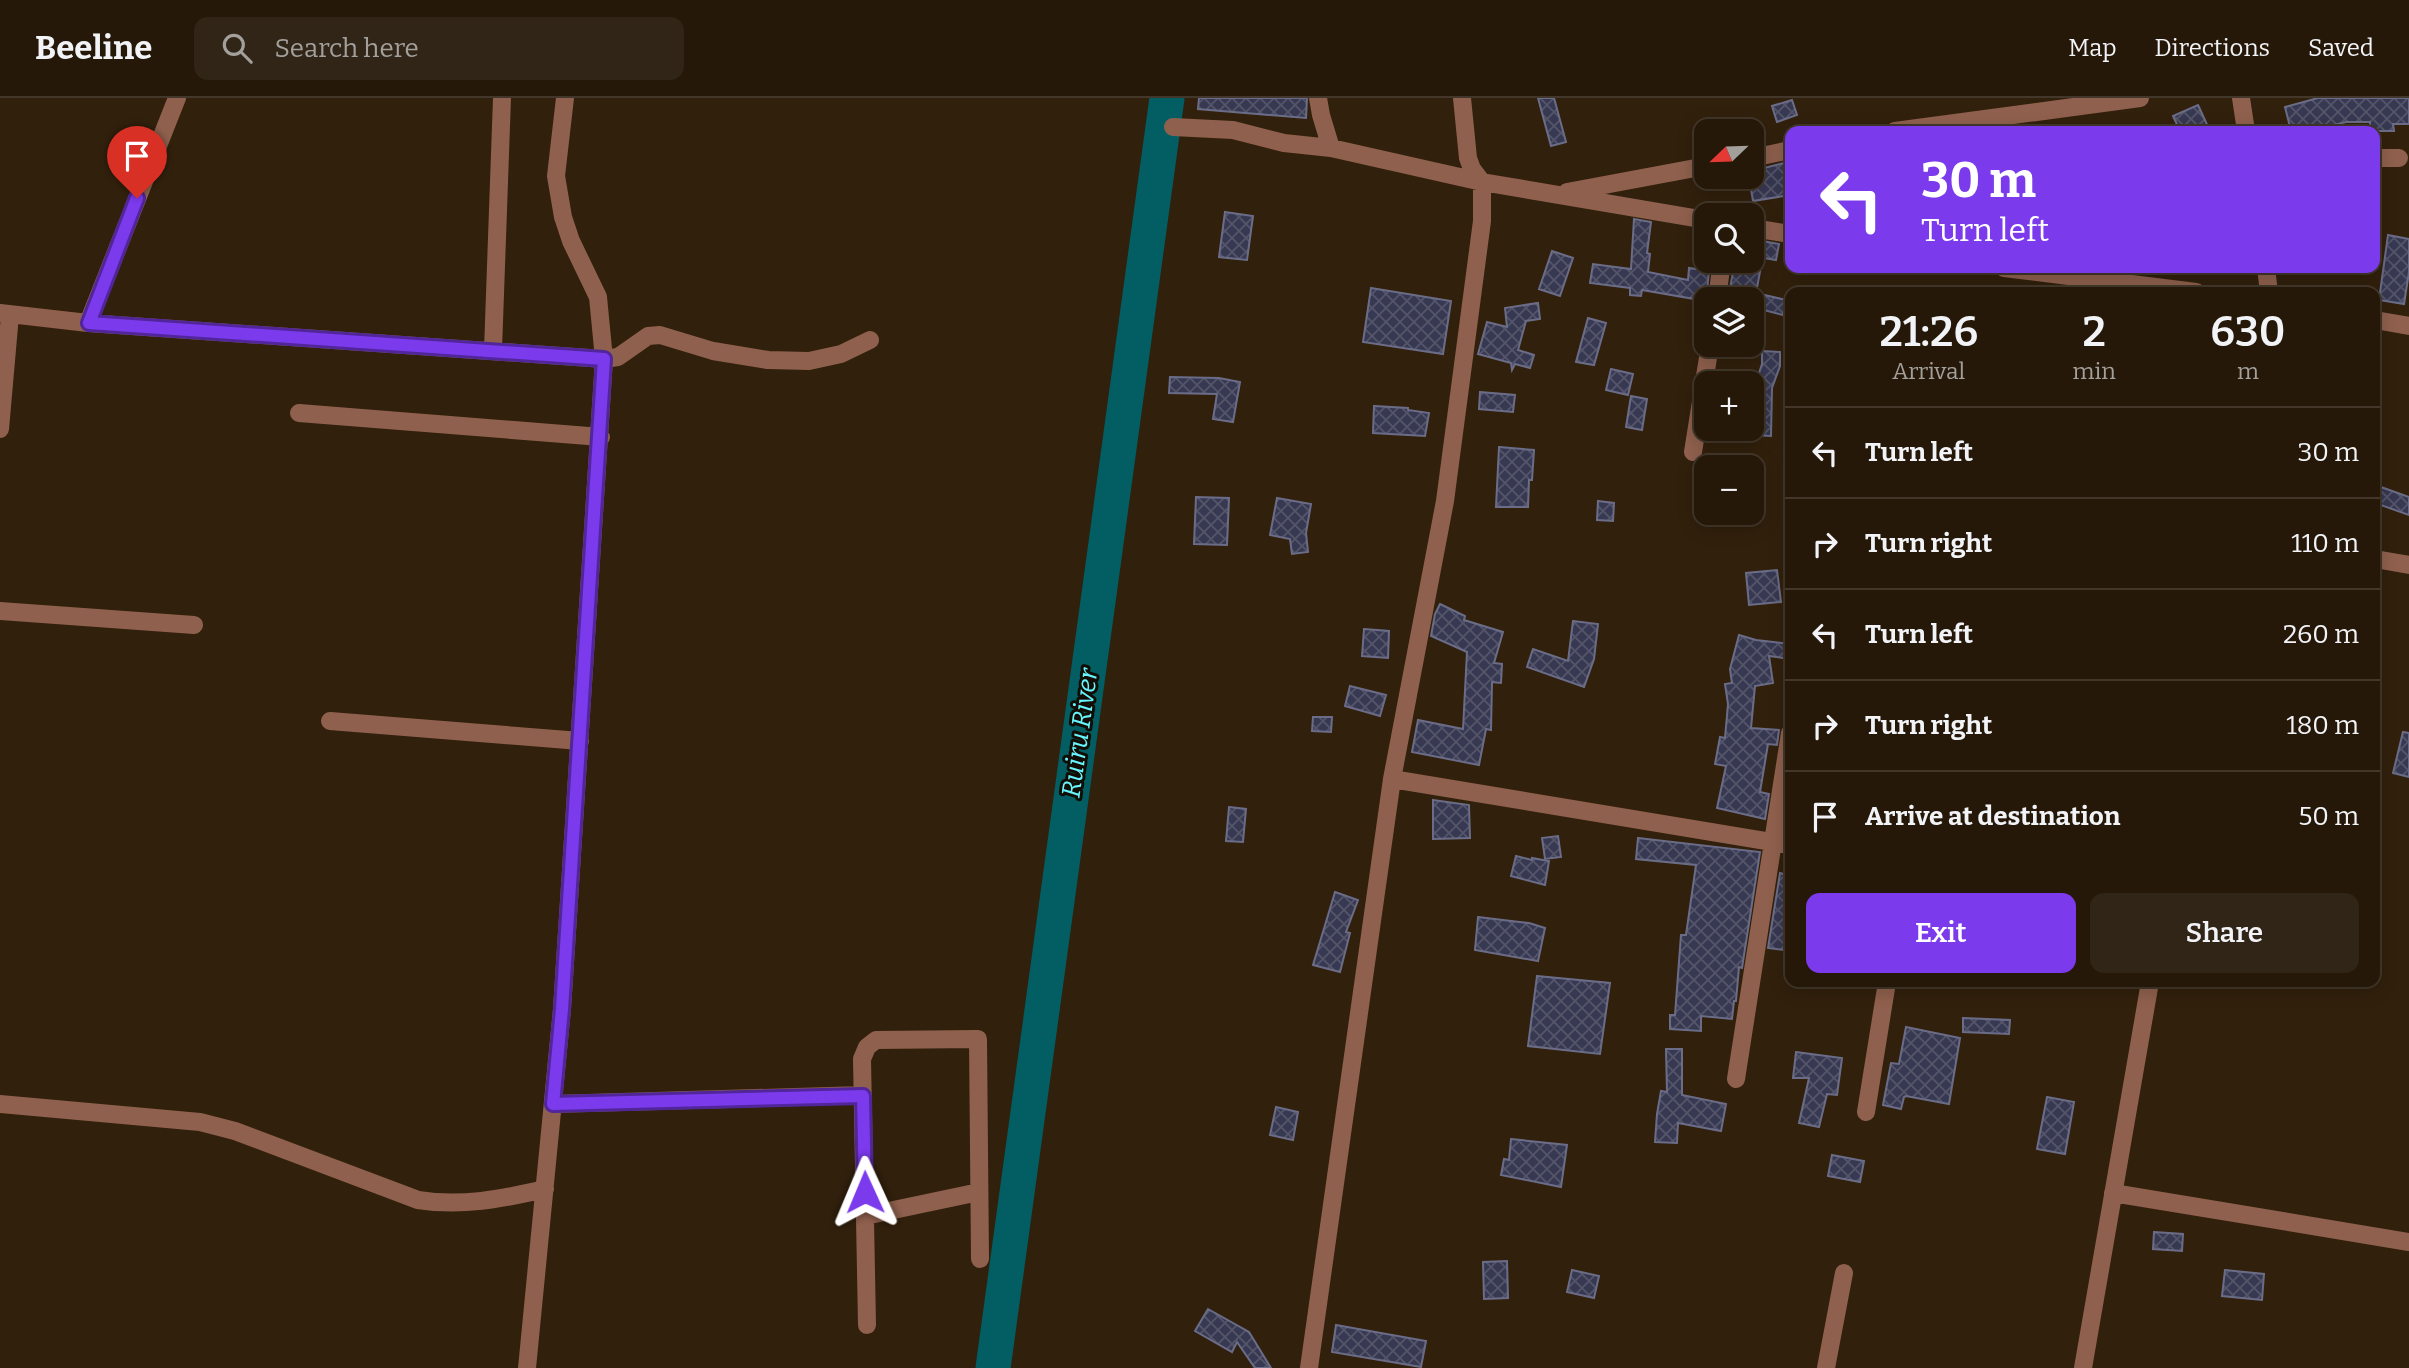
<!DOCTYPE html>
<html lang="en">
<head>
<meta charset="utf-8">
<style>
	body { margin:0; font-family:Bitter,serif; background:#312517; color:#f1f3f6; height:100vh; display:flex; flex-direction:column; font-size:26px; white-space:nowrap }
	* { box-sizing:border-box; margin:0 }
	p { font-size:23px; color:#a3a09c }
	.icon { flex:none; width:38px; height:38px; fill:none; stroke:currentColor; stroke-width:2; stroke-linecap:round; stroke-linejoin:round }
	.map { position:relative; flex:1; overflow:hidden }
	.details { position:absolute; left:1785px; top:189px; width:595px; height:700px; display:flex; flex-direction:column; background:#251809; border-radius:14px; box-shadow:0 4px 18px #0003,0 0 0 2px #42372a }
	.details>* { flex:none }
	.hud { position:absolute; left:1785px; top:28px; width:595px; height:147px; border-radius:14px; box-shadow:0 4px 18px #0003,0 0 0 2px #42372a; background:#7c3aed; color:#fff; overflow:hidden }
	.needle { width:46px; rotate:247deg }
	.fabs { position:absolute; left:1694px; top:21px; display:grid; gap:14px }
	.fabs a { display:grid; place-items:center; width:70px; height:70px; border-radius:14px; background:#251809; box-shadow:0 4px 18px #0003,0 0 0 2px #42372a; font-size:35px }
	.pin { position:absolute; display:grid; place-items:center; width:60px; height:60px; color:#fff; margin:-72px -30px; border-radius:50% 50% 50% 0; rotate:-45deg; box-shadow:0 0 7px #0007 }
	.pin .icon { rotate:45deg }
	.me { position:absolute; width:77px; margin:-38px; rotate:359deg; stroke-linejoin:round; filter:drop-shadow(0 0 5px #0008) }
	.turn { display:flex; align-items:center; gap:24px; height:147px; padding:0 21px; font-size:32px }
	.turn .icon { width:91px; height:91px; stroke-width:2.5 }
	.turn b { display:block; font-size:49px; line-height:60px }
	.eta { display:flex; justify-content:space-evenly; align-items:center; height:119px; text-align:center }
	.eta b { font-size:42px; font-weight:600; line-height:49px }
	.cta { display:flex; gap:14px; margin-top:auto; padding:14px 21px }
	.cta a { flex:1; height:80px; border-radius:14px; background:#7c3aed; color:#fff; font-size:28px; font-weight:600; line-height:80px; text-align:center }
	.cta a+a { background:#312517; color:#f1f3f6 }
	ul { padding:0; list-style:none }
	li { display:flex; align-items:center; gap:21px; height:91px; padding:0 21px; border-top:2px solid #42372a }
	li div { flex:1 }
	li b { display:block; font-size:26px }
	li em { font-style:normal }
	header { display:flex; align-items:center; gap:42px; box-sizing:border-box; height:98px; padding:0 35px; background:#251809; border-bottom:2px solid #42372a }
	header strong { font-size:33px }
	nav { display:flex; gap:38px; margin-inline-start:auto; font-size:24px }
	.search { width:490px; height:63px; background:#312517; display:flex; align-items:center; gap:18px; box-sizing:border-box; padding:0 24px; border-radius:14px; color:#a3a09c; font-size:26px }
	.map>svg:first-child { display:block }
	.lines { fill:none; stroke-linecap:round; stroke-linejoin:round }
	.river { stroke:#025e63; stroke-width:35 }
	.building { fill:url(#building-cross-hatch); stroke:#6b6d88; stroke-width:2 }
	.street { stroke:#8f604d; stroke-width:18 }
	.route-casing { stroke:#51269a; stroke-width:18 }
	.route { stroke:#7c3aed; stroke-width:12 }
	.labels { text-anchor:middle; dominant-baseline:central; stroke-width:6; stroke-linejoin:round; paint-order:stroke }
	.water-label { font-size:26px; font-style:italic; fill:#67f6ff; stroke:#130c04 }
</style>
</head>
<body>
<header>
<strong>Beeline</strong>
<div class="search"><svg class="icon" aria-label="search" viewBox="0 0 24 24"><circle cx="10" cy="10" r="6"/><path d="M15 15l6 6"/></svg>Search here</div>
<nav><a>Map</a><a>Directions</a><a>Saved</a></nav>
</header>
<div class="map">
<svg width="2409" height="1270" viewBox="0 0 2409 1270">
	<defs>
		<pattern id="building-cross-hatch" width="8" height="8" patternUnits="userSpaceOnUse" patternTransform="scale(1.75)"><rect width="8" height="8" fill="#373851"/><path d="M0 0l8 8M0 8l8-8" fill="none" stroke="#55556a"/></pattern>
	</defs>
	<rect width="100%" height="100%" fill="#31200c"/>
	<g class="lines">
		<!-- river -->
		<path class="river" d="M993,1270L1167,0"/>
	</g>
	<!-- building -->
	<path class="building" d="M1199,0H1307L1306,20L1198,11Z
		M1538,0H1554L1566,44L1551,48Z
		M2318,0H2409V26H2393L2394,33H2370V24H2346L2310,33H2291L2285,9Z
		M1792,2L1797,17L1777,24L1772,8Z
		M2198,7L2210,33H2180L2173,18Z
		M1788,64L1790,97L1753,103L1749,79H1752V73Z
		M1225,114L1253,118L1247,162L1219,159Z
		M1634,121L1651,124L1647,155L1650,156L1648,174L1688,182L1689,170L1709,173L1706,203L1642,192L1641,198L1630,197V190L1590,185L1593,166L1631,171Z
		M2388,137L2409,141V174L2404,206L2379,202Z
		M1752,141L1779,146L1776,162L1752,158Z
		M1552,153L1573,160L1560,198L1539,191Z
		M1735,163H1762L1756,195L1786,202L1783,217L1752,209V201H1728Z
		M1371,190L1451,203L1443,256L1363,244Z
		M1538,205L1540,221L1526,223L1518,252L1534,257L1530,270L1515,266L1512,272L1511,265L1478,256L1487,224L1507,229L1505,210Z
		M1588,220L1606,225L1594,267L1576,264Z
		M1762,253L1780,254V268L1772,290L1771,338L1752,337V296L1762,266Z
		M1611,271L1633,276L1628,297L1606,292Z
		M1170,279L1219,280L1240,284L1233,324L1213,321L1217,296L1169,295Z
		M1480,294L1515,297L1513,314L1479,311Z
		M1631,298L1647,301L1642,332L1626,329Z
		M1374,308L1408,310V312L1429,315L1425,338L1373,335Z
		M1499,349L1534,352L1532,382H1529L1528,409H1496Z
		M2381,389L2409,399V417L2375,405Z
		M1196,399L1229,400L1227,447L1194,446Z
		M1277,400L1311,406L1306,435L1308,454L1292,456L1290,441L1270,437Z
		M1598,403L1614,405L1613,423L1597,422Z
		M1777,472L1781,504L1749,507L1746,475Z
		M1440,506L1465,518L1464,522L1503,534L1494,565L1502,566L1501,585L1492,584L1491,632L1486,631L1479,667L1412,654L1418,622L1463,631L1467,554L1431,538L1435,516Z
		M1573,523L1598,526L1594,561L1584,589L1527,569L1533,551L1568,563Z
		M1364,531L1389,533L1388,560L1362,558Z
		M1739,537L1756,542L1790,546V561L1769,558L1773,585L1755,588L1751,630L1779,632L1777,647L1768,646L1760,694L1769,696L1765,721L1717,710L1726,668L1715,666L1720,639L1725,640L1728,606L1725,586L1732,585L1730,571Z
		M1350,588L1386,597L1380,618L1345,608Z
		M1313,619H1332L1331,634L1312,633Z
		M2403,634L2409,635V679L2393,675Z
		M1433,702L1469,707L1470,740L1433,741Z
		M1229,709L1246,711L1243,744L1226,743Z
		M1558,738L1561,759L1545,761L1542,740Z
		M1638,740L1760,754L1742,870L1739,869L1736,903H1734L1732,921L1701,918V933L1670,931V917H1675L1681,837H1686L1696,767L1636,761Z
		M1516,758L1532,762V760L1549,763L1545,787L1511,778Z
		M1780,775L1790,778V836L1785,835L1784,852L1768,850Z
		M1335,794L1358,802L1346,834L1350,835L1340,874L1313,867Z
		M1478,819L1529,825L1545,830L1538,863L1475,852Z
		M1537,878L1610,885L1600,956L1528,948Z
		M1963,920L2010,922L2009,936L1963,934Z
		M1906,929L1960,940L1949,1006L1906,998L1904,999L1901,1011L1883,1007L1891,965L1899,966Z
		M1666,951H1682V997L1726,1006L1721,1033L1678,1025L1677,1045L1655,1044L1657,1016L1661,993L1667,994Z
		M1796,954L1842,960L1837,997L1827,996L1819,1029L1799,1025L1809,980H1793Z
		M2047,999L2074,1004L2065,1056L2037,1051Z
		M1276,1009L1298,1014L1293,1042L1270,1037Z
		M1511,1041L1567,1047L1561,1089L1501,1077L1504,1061L1509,1062Z
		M1832,1057L1864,1063L1860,1084L1828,1078Z
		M2154,1134L2183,1136L2182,1153L2153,1151Z
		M1507,1163L1508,1200L1484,1201L1483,1164Z
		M1572,1172L1599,1178L1594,1200L1567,1194Z
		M2225,1172L2264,1176L2262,1202L2222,1198Z
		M1208,1211L1249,1234L1271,1270H1255L1237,1244L1232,1254L1195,1233Z
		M1336,1227L1426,1243L1421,1269L1332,1254Z"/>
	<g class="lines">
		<!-- street -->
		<path class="street" d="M565,0L556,78L563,119L571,143L598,199L604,261L618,259L648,238L660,237L713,253L768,262L809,263L841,256L870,242
			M1318,0L1321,17L1331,50L1482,84L1706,122
			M2241,0L2246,33
			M1173,29L1233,32L1284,45L1331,50
			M1895,33L2140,0
			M1752,60L1790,52
			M2375,60H2399
			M1567,94L1706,68
			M1752,130L1790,136
			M2004,170L2196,194
			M2266,170L2269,194
			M1717,201L1722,163
			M0,215L88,225L604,261L562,911L527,1270
			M2375,222L2409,228
			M88,225L177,0
			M493,252L502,0
			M299,315L601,339
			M0,331L10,217
			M1693,354L1710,247
			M2375,461L2409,467
			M0,513L194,527
			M330,623L580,643
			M1392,681L1790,747
			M1736,981L1790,635
			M0,1006L200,1024L235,1033L418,1102C461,1109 502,1101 545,1091
			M553,1006L863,997
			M1866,1014L1887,884
			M2113,1095L2409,1144
			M865,1118L979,1094
			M867,1227L862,961L867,949L876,942L978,941L980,1161
			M1309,1270L1392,681L1445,403L1482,123V84L1472,71L1468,60L1462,0
			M1826,1270L1844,1175
			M2083,1270L2150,884"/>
	</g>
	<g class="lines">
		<!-- route casing -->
		<g class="route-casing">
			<path id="route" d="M137,100L89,225L604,261L562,911L553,1006L863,998L865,1094"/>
		</g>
		<!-- route -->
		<use href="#route" class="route"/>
	</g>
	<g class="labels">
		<!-- water labels -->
		<g class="water-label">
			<text transform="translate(1080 635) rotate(-82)">Ruiru River</text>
		</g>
	</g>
</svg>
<div class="fabs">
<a><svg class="needle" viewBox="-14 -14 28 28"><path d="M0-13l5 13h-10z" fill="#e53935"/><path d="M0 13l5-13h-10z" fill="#a3a09c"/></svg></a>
<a><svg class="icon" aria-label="search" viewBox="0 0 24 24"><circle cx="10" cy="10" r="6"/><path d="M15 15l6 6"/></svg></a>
<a><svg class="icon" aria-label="layers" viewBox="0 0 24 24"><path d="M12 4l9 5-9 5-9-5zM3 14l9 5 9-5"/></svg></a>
<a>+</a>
<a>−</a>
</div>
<div class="pin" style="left:137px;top:100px;background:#d93025"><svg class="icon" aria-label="arrive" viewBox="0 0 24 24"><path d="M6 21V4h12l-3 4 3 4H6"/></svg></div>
<svg class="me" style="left:865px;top:1094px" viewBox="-20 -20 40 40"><path d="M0-17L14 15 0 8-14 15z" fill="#7c3aed" stroke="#fff" stroke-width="4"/></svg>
<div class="hud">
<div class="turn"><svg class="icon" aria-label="left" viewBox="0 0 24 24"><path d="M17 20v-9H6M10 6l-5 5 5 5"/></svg><div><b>30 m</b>Turn left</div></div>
</div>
<section class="details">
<div class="eta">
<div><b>21:26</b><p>Arrival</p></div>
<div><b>2</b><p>min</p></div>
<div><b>630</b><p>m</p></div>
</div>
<ul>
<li><svg class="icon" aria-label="left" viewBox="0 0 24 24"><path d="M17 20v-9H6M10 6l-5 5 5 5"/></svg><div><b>Turn left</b></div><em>30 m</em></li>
<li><svg class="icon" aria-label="right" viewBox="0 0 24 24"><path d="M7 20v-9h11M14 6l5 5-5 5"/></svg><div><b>Turn right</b></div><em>110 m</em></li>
<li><svg class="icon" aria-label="left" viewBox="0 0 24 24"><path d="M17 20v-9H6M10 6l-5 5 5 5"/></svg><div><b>Turn left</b></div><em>260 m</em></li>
<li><svg class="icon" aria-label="right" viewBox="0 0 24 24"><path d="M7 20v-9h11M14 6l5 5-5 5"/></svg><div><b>Turn right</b></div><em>180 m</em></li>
<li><svg class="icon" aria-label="arrive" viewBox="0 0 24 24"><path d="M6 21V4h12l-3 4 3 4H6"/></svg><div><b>Arrive at destination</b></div><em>50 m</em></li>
</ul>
<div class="cta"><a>Exit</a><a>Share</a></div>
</section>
</div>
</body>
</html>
